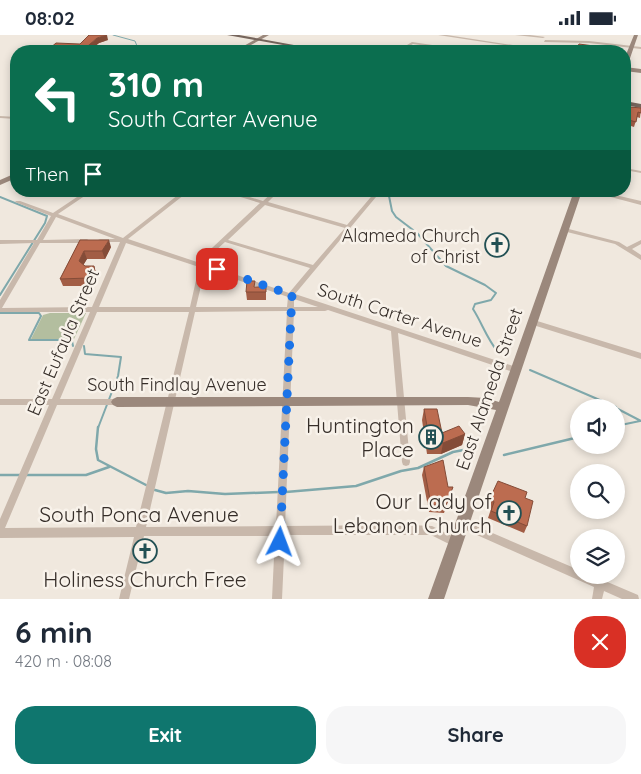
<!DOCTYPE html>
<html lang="en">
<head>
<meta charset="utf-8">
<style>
	body { margin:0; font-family:Quicksand,sans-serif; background:#f6f6f7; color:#1f2937; height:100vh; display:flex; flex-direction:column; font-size:19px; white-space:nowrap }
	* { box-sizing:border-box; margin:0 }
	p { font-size:16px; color:#747a83 }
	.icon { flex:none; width:28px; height:28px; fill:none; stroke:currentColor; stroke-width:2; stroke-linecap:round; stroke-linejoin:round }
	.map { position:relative; height:564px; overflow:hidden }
	.panel { display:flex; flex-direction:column; background:#fff; flex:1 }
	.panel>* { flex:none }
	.guide { position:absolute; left:10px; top:10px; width:621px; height:152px; border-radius:20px; box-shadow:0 2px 8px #0003; background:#0b6e4f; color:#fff; overflow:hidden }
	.controls { position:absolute; left:570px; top:364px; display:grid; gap:10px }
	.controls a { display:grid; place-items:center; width:55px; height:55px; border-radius:50%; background:#fff; box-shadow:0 2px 8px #0003; font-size:25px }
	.pin { position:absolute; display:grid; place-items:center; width:42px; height:42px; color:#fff; margin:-21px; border-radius:10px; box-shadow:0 2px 8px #0006 }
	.me { position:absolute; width:55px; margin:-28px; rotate:3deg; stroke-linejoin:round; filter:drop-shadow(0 0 4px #0008) }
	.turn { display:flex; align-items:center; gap:18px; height:105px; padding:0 15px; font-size:22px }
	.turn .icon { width:65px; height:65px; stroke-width:2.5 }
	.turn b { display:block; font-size:35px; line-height:42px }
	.then { display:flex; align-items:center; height:48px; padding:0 15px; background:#0003; gap:10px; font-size:19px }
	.round { display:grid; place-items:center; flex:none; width:52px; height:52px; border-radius:20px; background:#f6f6f7 }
	.head { display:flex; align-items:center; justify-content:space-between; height:85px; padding:0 15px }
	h1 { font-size:30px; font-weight:700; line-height:38px }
	.button { display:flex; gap:10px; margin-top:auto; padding:10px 15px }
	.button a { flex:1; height:58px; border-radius:20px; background:#0f766e; color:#fff; font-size:20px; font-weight:700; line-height:58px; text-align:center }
	.button a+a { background:#f6f6f7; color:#1f2937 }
	.status { display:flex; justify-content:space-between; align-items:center; height:35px; padding:0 25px; background:#fff; direction:ltr }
	.status svg { height:14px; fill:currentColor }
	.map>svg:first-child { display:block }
	.green { fill:#b3be9f }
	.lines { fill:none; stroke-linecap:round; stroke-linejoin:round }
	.stream-far2 { stroke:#7fa8ab; stroke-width:1 }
	.stream-far1 { stroke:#7fa8ab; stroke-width:2 }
	.stream { stroke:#7fa8ab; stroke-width:2.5 }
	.street { fill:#c8b8ab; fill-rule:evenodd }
	.secondary { fill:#9b887c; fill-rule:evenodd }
	.primary { fill:#76655c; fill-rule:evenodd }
	.wall { fill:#a25d45 }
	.shaded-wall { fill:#844c38 }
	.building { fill:#bc6c50; stroke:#844c38 }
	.route { stroke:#1a73e8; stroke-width:9; stroke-dasharray:0 16.2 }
	.labels { text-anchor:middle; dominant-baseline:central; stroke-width:5; stroke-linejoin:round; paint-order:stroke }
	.poi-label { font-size:18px; fill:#362e29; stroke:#f8f2ea; text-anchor:end }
	.street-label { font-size:18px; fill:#362e29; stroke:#f8f2ea }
	.near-poi-label { font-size:21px; fill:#362e29; stroke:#f8f2ea; text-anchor:end }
	.near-street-label { font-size:21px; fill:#362e29; stroke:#f8f2ea }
</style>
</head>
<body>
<div class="status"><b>08:02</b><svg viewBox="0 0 49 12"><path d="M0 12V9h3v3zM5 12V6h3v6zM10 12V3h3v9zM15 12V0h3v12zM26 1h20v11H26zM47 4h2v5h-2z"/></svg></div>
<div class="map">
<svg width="641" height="564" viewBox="0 0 641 564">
	<rect width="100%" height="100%" fill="#f0e8de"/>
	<!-- green -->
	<path class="green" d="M50,278H86L74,304H31L43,280Z"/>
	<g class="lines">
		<!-- stream-far2 -->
		<path class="stream-far2" d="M113,0L135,6L139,16"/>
		<!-- stream-far1 -->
		<path class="stream-far1" d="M385,156L389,161L392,176L396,182L417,198L446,231L485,250L496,258L491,265L475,269L473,274C482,288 487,304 498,317L507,318
			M0,162L47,181L45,188L0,260
			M0,278H39L41,281L29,305H70
			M72,306L73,311
			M84,311L85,319L121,322L118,341L98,393
			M530,335L616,372
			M616,373L641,386
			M616,391L640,386"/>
		<!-- stream -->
		<path class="stream" d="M98,392L96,414L98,425L146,450
			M504,420L579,402
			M0,440H21
			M26,440H86L109,432
			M155,455L166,458L188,456L225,459L279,457
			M286,457L356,451L401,436L418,433L453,417L474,413"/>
		<!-- street -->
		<path class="street" d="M438,0H447L545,15L543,16Z
			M515,0H530L545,2L543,3Z
			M545,5L589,6L641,12V14L589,8L544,7Z
			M412,7L466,15L468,16H461L413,9L401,16H397Z
			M0,81L16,82V84L0,83Z
			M625,133L641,136V138L625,135Z
			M63,156H71L80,160L86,156H92L58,179L123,203L183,156H189L128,204L197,227L260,168L221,156H230L263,166L274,156H279L268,167L347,190L376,156H381L295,259L519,333L520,335L519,337L516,338L398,298L410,427L409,430L406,431L403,430L402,427L391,296L328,275L325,276H294L285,491L409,490L432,491L458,504L460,507L458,510L455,512L431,500H285L282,564H272L275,501H144L129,564H119L134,502L0,503V484L49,370H0V364H52L90,277H0V265L34,208L0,209V205H37L51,181L15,167L16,166H20L53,178L77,162ZM265,170L345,193L313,230L228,205ZM56,182L115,204H100L98,205L97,206L98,207H120L92,272L2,273L40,208H87L90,206L87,204L43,205ZM225,207L310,233L289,258L202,228ZM126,208L199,232L190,272H99ZM205,234L288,262L287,272H196ZM294,264L318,272H294ZM287,276L276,491L146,492L195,277ZM97,277H189L136,492L5,493L57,370H117L120,369L121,367L120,365L117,364H60Z
			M588,156H598L641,166V170Z
			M565,193L619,207L627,212L641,205V209L632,214L641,220V225L615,209L563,196V194Z
			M530,285H534L641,318V324L530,289L529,287Z
			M462,485L579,535V540H591L638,560L639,564H622L604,556L602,564H592L594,552L459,492L457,489L459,486Z"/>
		<!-- secondary -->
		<path class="secondary" d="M263,0H269L240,16H235Z
			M634,0H638L628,29L625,31V22Z
			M625,32L641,34V38L625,36Z
			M16,138V143L0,150V145Z
			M574,156H582L444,564H428L496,375L468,370L117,372L113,370L111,367L113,364L117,362H468L486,363L499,367Z"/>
		<!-- primary -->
		<path class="primary" d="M227,0H239L327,16H316Z
			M625,66L641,69V73L625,70Z"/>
	</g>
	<!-- wall -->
	<path class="wall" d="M108,5L99,8L89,16H50L49,14Z
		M630,72L641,73L640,83L637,82L634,92L625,89V85Z
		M80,205L111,212L105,224H87L83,230L96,238L98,244L90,251H63L60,244Z
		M256,252H266V265H247L246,257Z
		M424,374L442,398L465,399L462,410L441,419H427L422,385Z
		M424,432L448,452H453L444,478L429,477L422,440Z
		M491,461L525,463L527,491L524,498L488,483L491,474L488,469Z"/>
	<!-- shaded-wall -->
	<path class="shaded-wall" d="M107,0L108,5L99,8L89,16H82L97,3Z
		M109,205L111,212L105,224L102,216Z
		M84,216L87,224L81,234L79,226Z
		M94,231L98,244L90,251L88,243Z
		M465,399L462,410L441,419L443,408Z"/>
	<!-- building -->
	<path class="building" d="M89,0H107L97,3L82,16H66L68,14H49L56,8L80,9Z
		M579,9L616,14L615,16H575Z
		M630,72L641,73V78L638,77L636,87L625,84Z
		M80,205H109L102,216H84L79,226L85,231H94L95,237L88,243L60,244Z
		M247,246H255L254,252H266V257H246Z
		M424,374H437L442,398L459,391L465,399L443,408H430Z
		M443,425L448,452H453L446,470H431L424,432Z
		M498,446L527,457L525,463L533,466L527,491L491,476L494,467L491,461Z"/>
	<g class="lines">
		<!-- route -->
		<path class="route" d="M217,234L292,260L280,507"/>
	</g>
	<!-- icons -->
	<defs>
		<g id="church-ring" transform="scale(1.25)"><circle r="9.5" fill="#f8f2ea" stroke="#225054" stroke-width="1.5"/><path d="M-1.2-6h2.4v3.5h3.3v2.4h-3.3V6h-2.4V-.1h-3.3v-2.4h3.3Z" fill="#225054"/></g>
		<g id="building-ring" transform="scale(1.25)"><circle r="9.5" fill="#f8f2ea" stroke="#225054" stroke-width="1.5"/><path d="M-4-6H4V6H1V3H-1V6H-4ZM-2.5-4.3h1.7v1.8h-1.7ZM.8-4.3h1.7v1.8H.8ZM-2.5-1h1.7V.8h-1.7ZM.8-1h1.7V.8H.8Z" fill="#225054"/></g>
	</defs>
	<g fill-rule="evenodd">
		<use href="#church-ring" x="497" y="210"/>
		<use href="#building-ring" x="431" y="402"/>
		<use href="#church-ring" x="509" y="478"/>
		<use href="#church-ring" x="145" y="516"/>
	</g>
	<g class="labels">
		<!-- poi labels -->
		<g class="poi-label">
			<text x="480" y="200">Alameda Church<tspan x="480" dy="21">of Christ</tspan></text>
		</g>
		<!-- street labels -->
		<g class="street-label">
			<text transform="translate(400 280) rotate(18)">South Carter Avenue</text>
			<text transform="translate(63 307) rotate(-67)">East Eufaula Street</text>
			<text x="177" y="349">South Findlay Avenue</text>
			<text transform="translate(489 354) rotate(-71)">East Alameda Street</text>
		</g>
		<!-- near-poi labels -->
		<g class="near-poi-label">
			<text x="414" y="390">Huntington<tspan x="414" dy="24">Place</tspan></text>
			<text x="492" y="466">Our Lady of<tspan x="492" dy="24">Lebanon Church</tspan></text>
			<text x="145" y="544" text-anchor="middle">Holiness Church Free</text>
		</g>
		<!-- near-street labels -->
		<g class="near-street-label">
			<text x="139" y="479">South Ponca Avenue</text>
		</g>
	</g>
</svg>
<div class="controls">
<a><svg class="icon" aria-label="sound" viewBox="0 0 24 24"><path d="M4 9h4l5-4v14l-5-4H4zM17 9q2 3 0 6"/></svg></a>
<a><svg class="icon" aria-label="search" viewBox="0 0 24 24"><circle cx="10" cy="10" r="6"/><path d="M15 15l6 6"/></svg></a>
<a><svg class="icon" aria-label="layers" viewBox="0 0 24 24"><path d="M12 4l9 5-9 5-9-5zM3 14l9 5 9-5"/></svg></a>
</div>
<div class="pin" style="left:217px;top:234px;background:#d93025"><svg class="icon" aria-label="arrive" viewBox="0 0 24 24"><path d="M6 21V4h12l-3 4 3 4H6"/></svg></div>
<svg class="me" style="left:280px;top:507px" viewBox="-20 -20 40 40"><path d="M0-17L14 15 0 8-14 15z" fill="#1a73e8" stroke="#fff" stroke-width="4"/></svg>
<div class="guide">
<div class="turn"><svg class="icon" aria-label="left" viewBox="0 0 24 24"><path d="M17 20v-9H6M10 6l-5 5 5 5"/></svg><div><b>310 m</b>South Carter Avenue</div></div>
<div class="then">Then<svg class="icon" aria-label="arrive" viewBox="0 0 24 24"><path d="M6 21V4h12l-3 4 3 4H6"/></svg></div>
</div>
</div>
<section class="panel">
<div class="head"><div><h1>6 min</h1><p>420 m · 08:08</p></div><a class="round" style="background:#d93025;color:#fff"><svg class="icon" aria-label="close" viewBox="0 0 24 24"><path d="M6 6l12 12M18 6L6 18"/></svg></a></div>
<div class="button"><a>Exit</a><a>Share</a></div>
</section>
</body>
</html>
